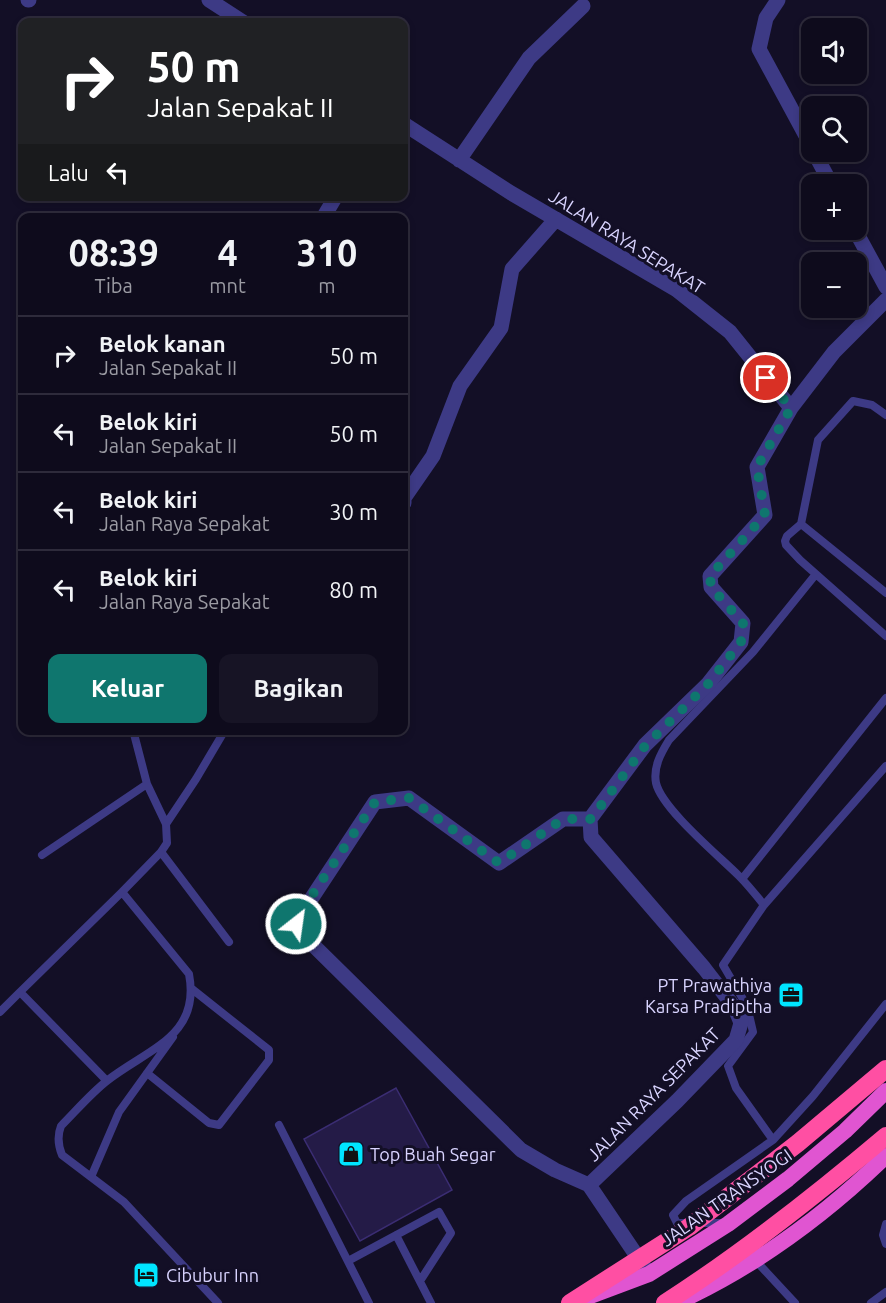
<!DOCTYPE html>
<html lang="id">
<head>
<meta charset="utf-8">
<style>
	body { margin:0; font-family:Ubuntu,sans-serif; background:#171425; color:#f1f3f6; height:100vh; display:flex; flex-direction:column; font-size:22px; white-space:nowrap }
	* { box-sizing:border-box; margin:0 }
	p { font-size:20px; color:#9b9ba3 }
	.icon { flex:none; width:33px; height:33px; fill:none; stroke:currentColor; stroke-width:2; stroke-linecap:round; stroke-linejoin:round }
	.map { position:relative; flex:1; overflow:hidden }
	.sheet { position:absolute; left:18px; top:213px; width:390px; height:522px; display:flex; flex-direction:column; background:#0e0b1c; border-radius:12px; box-shadow:0 3px 9px #0003,0 0 0 2px #2e2b3b }
	.sheet>* { flex:none }
	.banner { position:absolute; left:18px; top:18px; width:390px; height:183px; border-radius:12px; box-shadow:0 3px 9px #0003,0 0 0 2px #2e2b3b; background:#202124; color:#fff; overflow:hidden }
	.fabs { position:absolute; left:801px; top:18px; display:grid; gap:12px }
	.fabs a { display:grid; place-items:center; width:66px; height:66px; border-radius:12px; background:#0e0b1c; box-shadow:0 3px 9px #0003,0 0 0 2px #2e2b3b; font-size:30px }
	.pin { position:absolute; display:grid; place-items:center; width:51px; height:51px; color:#fff; margin:-26px; border:3px solid #fff; border-radius:50%; box-shadow:0 2px 6px #0007 }
	.me { position:absolute; width:66px; margin:-33px; rotate:30deg; stroke-linejoin:round; filter:drop-shadow(0 0 4px #0008) }
	.turn { display:flex; align-items:center; gap:21px; height:126px; padding:0 30px; font-size:27px }
	.turn .icon { width:78px; height:78px; stroke-width:2.5 }
	.turn b { display:block; font-size:42px; line-height:51px }
	.then { display:flex; align-items:center; height:57px; padding:0 30px; background:#0003; gap:12px; font-size:22px }
	.eta { display:flex; justify-content:space-evenly; align-items:center; height:102px; text-align:center }
	.eta b { font-size:36px; font-weight:700; line-height:42px }
	.cta { display:flex; gap:12px; margin-top:auto; padding:12px 30px }
	.cta a { flex:1; height:69px; border-radius:12px; background:#0f766e; color:#fff; font-size:24px; font-weight:700; line-height:69px; text-align:center }
	.cta a+a { background:#171425; color:#f1f3f6 }
	ul { padding:0; list-style:none }
	li { display:flex; align-items:center; gap:18px; height:78px; padding:0 30px; border-top:2px solid #2e2b3b }
	li div { flex:1 }
	li b { display:block; font-size:22px }
	li em { font-style:normal }
	.map>svg:first-child { display:block }
	.building { fill:#241b47; stroke:#3b2d73; stroke-width:1.5 }
	.lines { fill:none; stroke-linecap:round; stroke-linejoin:round }
	.service { stroke:#3d3a85; stroke-width:8 }
	.minor { stroke:#3d3a85; stroke-width:15 }
	.trunk { stroke:#e055d1; stroke-width:16 }
	.motorway { stroke:#ff4fa3; stroke-width:18 }
	.motorway-bridge { stroke:#ff4fa3; stroke-width:18 }
	.route { stroke:#0f766e; stroke-width:10; stroke-dasharray:0 18 }
	.labels { text-anchor:middle; dominant-baseline:central; stroke-width:6; stroke-linejoin:round; paint-order:stroke }
	.street-label { font-size:18px; fill:#d9d4ff; stroke:#130f26 }
	.poi-label { font-size:18px; fill:#d9d4ff; stroke:#130f26; text-anchor:start }
</style>
</head>
<body>
<div class="map">
<svg width="886" height="1303" viewBox="0 0 886 1303">
	<rect width="100%" height="100%" fill="#130f26"/>
	<!-- building -->
	<path class="building" d="M396,1088L452,1190L360,1241L304,1139Z"/>
	<g class="lines">
		<!-- service -->
		<path class="service" d="M886,415L872,405L853,401L818,440L801,524L787,536L785,541L786,545L800,560L886,636
			M801,524L886,593
			M166,824L196,779L225,730
			M161,852L229,942
			M42,855L147,784
			M742,879L886,698
			M122,892L189,974C201,1036 148,1049 108,1080C91,1093 76,1111 61,1126C57,1136 58,1145 62,1155L124,1202L218,1303
			M764,905C756,895 748,885 739,876C719,856 662,809 656,783C653,767 661,753 669,740L753,652L816,574
			M20,992L122,892L161,852L167,843L166,824L147,784L133,730
			M0,1012L20,992L107,1081
			M147,1073L209,1123L219,1125L269,1060V1050L192,989
			M279,1125L369,1303
			M773,1140L736,1088L728,1066L753,1032L747,1006L723,965L764,905L886,766
			M91,1177L119,1112L173,1037
			M725,1223H677L673,1215L686,1201L773,1140L813,1096L886,1004
			M886,1224L883,1235L886,1244
			M396,1235L431,1303
			M348,1261L439,1212L451,1233L420,1281
			M756,1261L795,1303
			M871,1303L886,1292"/>
		<!-- minor -->
		<path class="minor" d="M28,0H29
			M209,0L243,22
			M778,0L766,18L759,49L812,147
			M404,124L511,193L677,290L730,332L791,408
			M814,152L831,184
			M459,160L529,58L583,6
			M323,218L336,196
			M855,230L886,287
			M404,503V498L433,456L460,386L501,328L512,269L556,219
			M589,1185L677,1101L736,1040L741,1023L735,1008L704,968L591,837L590,819L645,745L708,684L741,642L743,623L711,587L710,576L765,515L757,467L791,408L834,352L886,300
			M589,1185L555,1170L521,1150L308,940L296,922L375,802L409,798L499,863L563,819H590
			M589,1185L649,1274"/>
		<!-- trunk -->
		<path class="trunk" d="M585,1298L649,1274L728,1224L788,1179L845,1131L886,1091
			M676,1303C753,1268 825,1215 886,1156"/>
		<!-- motorway -->
		<path class="motorway" d="M665,1303C743,1253 815,1196 886,1136"/>
		<!-- motorway-bridge -->
		<path class="motorway-bridge" d="M570,1303L689,1227L798,1143L886,1069"/>
	</g>
	<g class="lines">
		<!-- route -->
		<path class="route" d="M296,924L298,916L375,802L409,798L499,863L563,819H591L645,746L708,684L741,642L743,623L711,587L710,576L765,515L757,467L791,408L766,378"/>
	</g>
	<!-- icons -->
	<defs>
		<g id="office-square" transform="scale(1.35)"><rect x="-9" y="-9" width="18" height="18" rx="4" fill="#00e5ff" stroke="#130f26"/><path d="M-6-3h4V-5.5h4V-3h4V5H-6ZM-1-4.5V-3h2v-1.5ZM-6 0V1H6V0Z" fill="#111"/></g>
		<g id="shop-square" transform="scale(1.35)"><rect x="-9" y="-9" width="18" height="18" rx="4" fill="#00e5ff" stroke="#130f26"/><path d="M-5-2.5h2.3a2.7 3.5 0 0 1 5.4 0H5L5.5 6h-11ZM-1.5-2.5h3a1.5 2.3 0 0 0-3 0Z" fill="#111"/></g>
		<g id="hotel-square" transform="scale(1.35)"><rect x="-9" y="-9" width="18" height="18" rx="4" fill="#00e5ff" stroke="#130f26"/><path d="M-6-4.5h1.5V1H6V5H4.5V3h-9V5H-6ZM-4 0a1.8 1.8 0 1 1 3.6 0ZM.5 0V-2.5h3Q6-2.5 6 0Z" fill="#111"/></g>
	</defs>
	<g fill-rule="evenodd">
		<use href="#office-square" x="791" y="995"/>
		<use href="#shop-square" x="351" y="1154"/>
		<use href="#hotel-square" x="146" y="1275"/>
	</g>
	<g class="labels">
		<!-- street labels -->
		<g class="street-label">
			<text transform="translate(627 241) rotate(32)">JALAN RAYA SEPAKAT</text>
			<text transform="translate(653 1094) rotate(-45)">JALAN RAYA SEPAKAT</text>
			<text transform="translate(726 1197) rotate(-35)">JALAN TRANSYOGI</text>
		</g>
		<!-- poi labels -->
		<g class="poi-label">
			<text x="772" y="985" text-anchor="end">PT Prawathiya<tspan x="772" dy="21">Karsa Pradiptha</tspan></text>
			<text x="370" y="1154">Top Buah Segar</text>
			<text x="166" y="1275">Cibubur Inn</text>
		</g>
	</g>
</svg>
<div class="fabs">
<a><svg class="icon" aria-label="sound" viewBox="0 0 24 24"><path d="M4 9h4l5-4v14l-5-4H4zM17 9q2 3 0 6"/></svg></a>
<a><svg class="icon" aria-label="search" viewBox="0 0 24 24"><circle cx="10" cy="10" r="6"/><path d="M15 15l6 6"/></svg></a>
<a>+</a>
<a>−</a>
</div>
<div class="pin" style="left:766px;top:378px;background:#d93025"><svg class="icon" aria-label="arrive" viewBox="0 0 24 24"><path d="M6 21V4h12l-3 4 3 4H6"/></svg></div>
<svg class="me" style="left:296px;top:924px" viewBox="-20 -20 40 40"><circle r="17" fill="#0f766e" stroke="#fff" stroke-width="3"/><path d="M0-11L8 9 0 5-8 9z" fill="#fff"/></svg>
<div class="banner">
<div class="turn"><svg class="icon" aria-label="right" viewBox="0 0 24 24"><path d="M7 20v-9h11M14 6l5 5-5 5"/></svg><div><b>50 m</b>Jalan Sepakat II</div></div>
<div class="then">Lalu<svg class="icon" aria-label="left" viewBox="0 0 24 24"><path d="M17 20v-9H6M10 6l-5 5 5 5"/></svg></div>
</div>
<section class="sheet">
<div class="eta">
<div><b>08:39</b><p>Tiba</p></div>
<div><b>4</b><p>mnt</p></div>
<div><b>310</b><p>m</p></div>
</div>
<ul>
<li><svg class="icon" aria-label="right" viewBox="0 0 24 24"><path d="M7 20v-9h11M14 6l5 5-5 5"/></svg><div><b>Belok kanan</b><p>Jalan Sepakat II</p></div><em>50 m</em></li>
<li><svg class="icon" aria-label="left" viewBox="0 0 24 24"><path d="M17 20v-9H6M10 6l-5 5 5 5"/></svg><div><b>Belok kiri</b><p>Jalan Sepakat II</p></div><em>50 m</em></li>
<li><svg class="icon" aria-label="left" viewBox="0 0 24 24"><path d="M17 20v-9H6M10 6l-5 5 5 5"/></svg><div><b>Belok kiri</b><p>Jalan Raya Sepakat</p></div><em>30 m</em></li>
<li><svg class="icon" aria-label="left" viewBox="0 0 24 24"><path d="M17 20v-9H6M10 6l-5 5 5 5"/></svg><div><b>Belok kiri</b><p>Jalan Raya Sepakat</p></div><em>80 m</em></li>
</ul>
<div class="cta"><a>Keluar</a><a>Bagikan</a></div>
</section>
</div>
</body>
</html>
